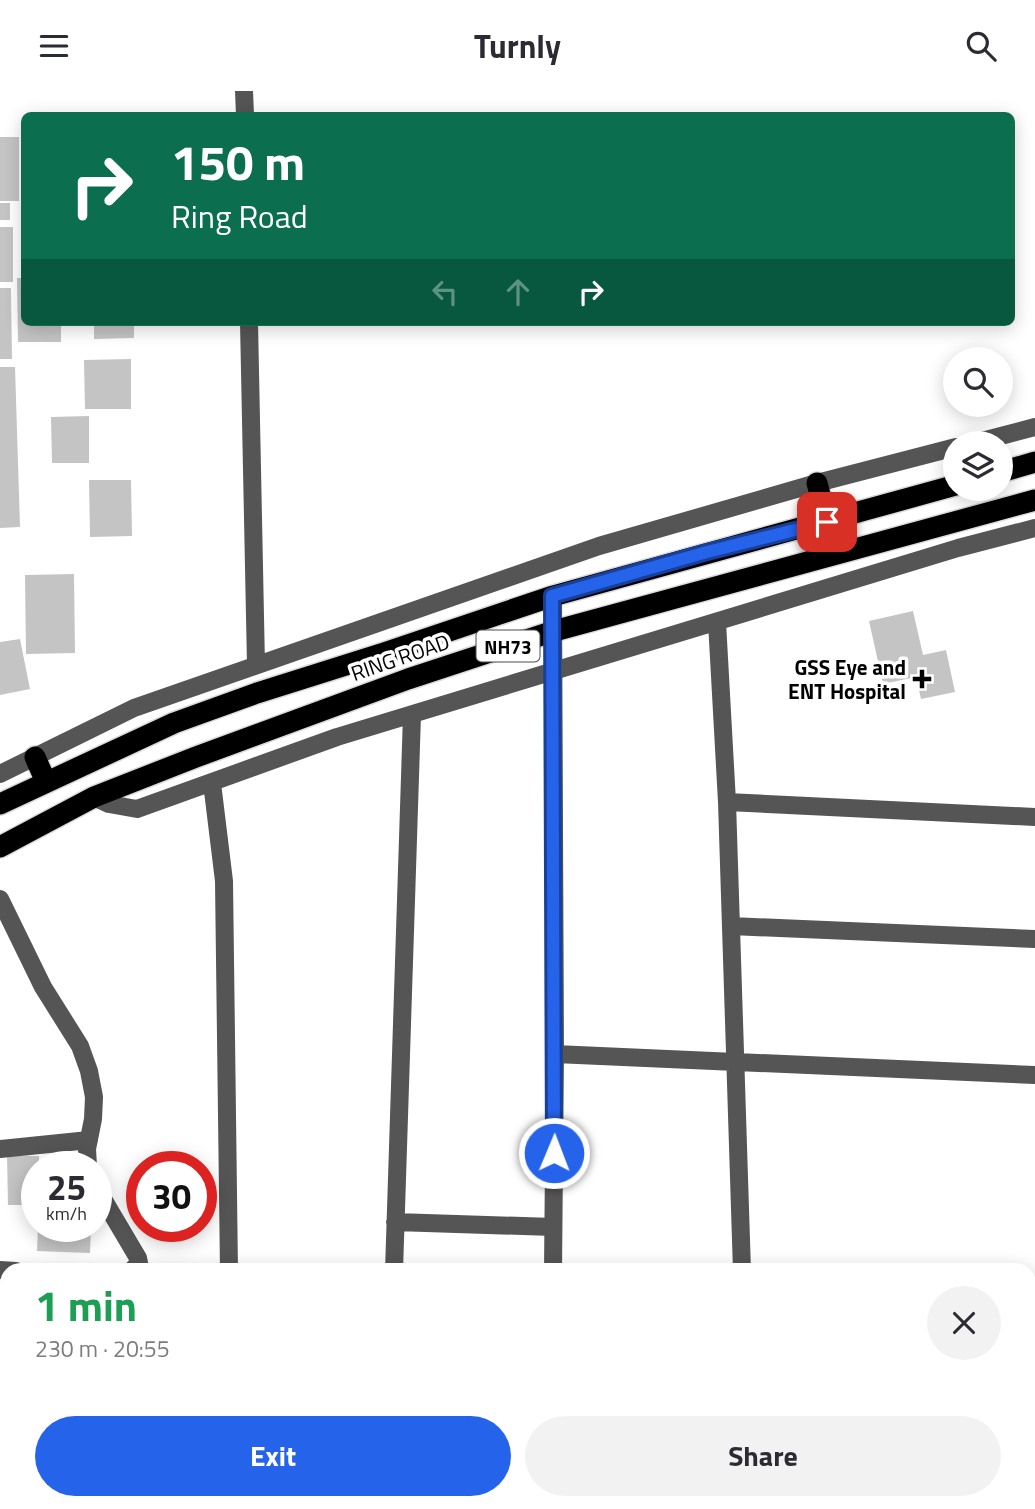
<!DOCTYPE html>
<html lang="en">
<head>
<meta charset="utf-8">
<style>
	body { margin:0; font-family:"Titillium Web",sans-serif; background:#f2f2f3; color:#2b2b33; height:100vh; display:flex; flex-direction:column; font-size:26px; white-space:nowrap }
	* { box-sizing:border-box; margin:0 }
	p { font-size:23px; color:#7c7c81 }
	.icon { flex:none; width:38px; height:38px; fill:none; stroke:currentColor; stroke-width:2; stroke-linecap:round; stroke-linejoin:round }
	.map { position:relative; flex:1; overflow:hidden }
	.drawer { position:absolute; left:0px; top:1172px; width:1036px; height:247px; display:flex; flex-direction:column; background:#fff; border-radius:21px 21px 0 0; box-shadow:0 4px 18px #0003 }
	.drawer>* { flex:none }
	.guide { position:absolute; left:21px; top:21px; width:994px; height:214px; border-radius:10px; box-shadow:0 4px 18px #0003; background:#0b6e4f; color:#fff; overflow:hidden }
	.tools { position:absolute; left:943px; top:256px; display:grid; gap:14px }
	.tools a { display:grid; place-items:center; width:70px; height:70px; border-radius:50%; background:#fff; box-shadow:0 4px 18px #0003; font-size:35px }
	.speed { position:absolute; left:21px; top:1060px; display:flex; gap:14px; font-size:35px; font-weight:700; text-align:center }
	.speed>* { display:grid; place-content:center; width:91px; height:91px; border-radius:50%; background:#fff; box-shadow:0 4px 18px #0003; line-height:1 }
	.speed small { font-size:18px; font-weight:400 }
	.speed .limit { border:10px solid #d22; background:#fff; color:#111 }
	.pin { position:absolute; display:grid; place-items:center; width:60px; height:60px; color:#fff; margin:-30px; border-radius:14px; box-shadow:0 4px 10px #0006 }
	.me { position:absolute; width:77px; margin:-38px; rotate:1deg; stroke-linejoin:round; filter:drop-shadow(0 0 5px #0008) }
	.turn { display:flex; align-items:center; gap:24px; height:147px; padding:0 35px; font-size:32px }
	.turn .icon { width:91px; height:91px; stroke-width:2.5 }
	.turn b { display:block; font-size:49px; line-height:60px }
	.lanes { display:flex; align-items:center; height:66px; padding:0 35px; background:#0003; justify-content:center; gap:35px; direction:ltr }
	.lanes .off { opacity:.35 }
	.round { display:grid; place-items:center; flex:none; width:74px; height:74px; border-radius:37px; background:#f2f2f3 }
	.overview { display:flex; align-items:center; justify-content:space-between; height:119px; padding:0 35px }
	h1 { font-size:42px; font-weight:700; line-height:52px; color:#1e9e55 }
	.cta { display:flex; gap:14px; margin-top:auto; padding:14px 35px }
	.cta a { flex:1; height:80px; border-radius:42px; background:#2563eb; color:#fff; font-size:28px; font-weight:700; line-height:80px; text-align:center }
	.cta a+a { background:#f2f2f3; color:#2b2b33 }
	header { display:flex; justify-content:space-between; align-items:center; height:91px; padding:0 35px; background:#fff; font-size:32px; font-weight:700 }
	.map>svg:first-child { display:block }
	.building { fill:#c4c4c4 }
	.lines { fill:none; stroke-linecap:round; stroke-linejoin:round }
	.highway-casing { stroke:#dbdbdb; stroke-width:24 }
	.minor { stroke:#555; stroke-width:18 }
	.highway { stroke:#000; stroke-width:21 }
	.route-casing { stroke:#184099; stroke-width:18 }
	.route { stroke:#2563eb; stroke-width:12 }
	.poi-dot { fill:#000; stroke:#fff; stroke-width:2.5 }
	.labels { text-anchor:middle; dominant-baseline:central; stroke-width:7; stroke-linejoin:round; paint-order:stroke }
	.shield { fill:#fff; stroke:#4c4c4c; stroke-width:2 }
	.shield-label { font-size:19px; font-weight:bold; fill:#000 }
	.street-label { font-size:21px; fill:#000; stroke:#fff }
	.poi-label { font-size:21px; font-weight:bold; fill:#000; stroke:#fff; text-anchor:end }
</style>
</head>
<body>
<header><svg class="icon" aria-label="menu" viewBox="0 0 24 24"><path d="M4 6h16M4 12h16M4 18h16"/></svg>Turnly<svg class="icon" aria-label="search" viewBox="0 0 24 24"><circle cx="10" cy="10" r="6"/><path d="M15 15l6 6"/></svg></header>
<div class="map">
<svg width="1035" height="1418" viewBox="0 0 1035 1418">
	<rect width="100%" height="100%" fill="#fff"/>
	<!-- building -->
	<path class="building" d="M0,46H19V110H0Z
		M0,112H10V129H0Z
		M0,136H13V191H0Z
		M17,187H24V231H61V251H18Z
		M0,197H11L12,268H0Z
		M94,231H134V247L94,248Z
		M131,268V318H85L84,269Z
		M0,276H15L20,436L0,437Z
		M89,325V372H52L51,326Z
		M89,389H131L132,445L90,446Z
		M74,483L75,562L26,563L25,484Z
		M913,520L923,564L946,559L955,601L921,608L916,586L883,593L869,530Z
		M20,548L30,598L0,604V551Z
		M7,1064L39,1065V1076H37V1114H8Z
		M38,1136H91L90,1162L37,1160Z
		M0,1195H7L6,1253H0Z"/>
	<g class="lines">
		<!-- highway casing -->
		<g class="highway-casing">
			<path id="highway" d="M1001,381L1035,371
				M817,392L827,431
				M35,666L46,691
				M0,713L174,632L257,602L384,562L553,505L956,394
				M0,756L94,706L196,666L408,588L554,540L1035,409"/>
		</g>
		<!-- minor -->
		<path class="minor" d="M244,0L245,24
			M249,231L256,574
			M974,352L1035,336
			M553,505L555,963L553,1180
			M717,531L727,711L742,1180
			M0,683L134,617L599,455L817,392L956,356
			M212,692L224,790L229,1180
			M94,706L109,713L137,718L337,646L958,457L1035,437
			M727,711L1035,726
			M0,808L43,896L80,955L89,980L94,1006L93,1028L87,1058L88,1076
			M731,835L1035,848
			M555,963L1035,984
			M0,1058L89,1049
			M96,1096L138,1167L139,1172L131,1180
			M395,1131L553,1136
			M0,1179L16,1180
			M394,1180L412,624
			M1029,1229H1035
			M0,1303H7
			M1029,1355H1035
			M233,1412V1418
			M390,1418L391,1412
			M550,1418V1412
			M739,1418V1412"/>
		<!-- highway -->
		<use href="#highway" class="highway"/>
	</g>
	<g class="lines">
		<!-- route casing -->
		<g class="route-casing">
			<path id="route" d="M554,1062L552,505L707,461L827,431"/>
		</g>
		<!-- route -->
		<use href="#route" class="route"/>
	</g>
	<!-- markers -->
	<path class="poi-dot" d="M918.5 577.5h7v7h7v7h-7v7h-7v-7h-7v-7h7z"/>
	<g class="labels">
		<!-- shield labels -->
		<rect class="shield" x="476.5" y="539.5" width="63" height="31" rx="5"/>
		<g class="shield-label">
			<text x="508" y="555">NH73</text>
		</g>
		<!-- street labels -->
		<g class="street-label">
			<text transform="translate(400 566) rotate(-19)">RING ROAD</text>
		</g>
		<!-- poi labels -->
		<g class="poi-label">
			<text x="906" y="576">GSS Eye and<tspan x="906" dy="24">ENT Hospital</tspan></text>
		</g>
	</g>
</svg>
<div class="tools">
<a><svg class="icon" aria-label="search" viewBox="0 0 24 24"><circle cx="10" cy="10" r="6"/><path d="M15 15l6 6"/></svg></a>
<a><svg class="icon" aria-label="layers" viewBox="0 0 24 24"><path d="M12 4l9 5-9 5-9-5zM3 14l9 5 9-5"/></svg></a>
</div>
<div class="speed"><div>25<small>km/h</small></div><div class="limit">30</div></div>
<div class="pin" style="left:827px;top:431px;background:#d93025"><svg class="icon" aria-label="arrive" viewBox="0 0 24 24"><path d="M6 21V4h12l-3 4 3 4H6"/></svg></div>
<svg class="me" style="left:554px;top:1062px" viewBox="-20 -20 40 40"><circle r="17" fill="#2563eb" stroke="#fff" stroke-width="3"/><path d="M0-11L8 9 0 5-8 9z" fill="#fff"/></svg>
<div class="guide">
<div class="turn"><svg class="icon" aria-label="right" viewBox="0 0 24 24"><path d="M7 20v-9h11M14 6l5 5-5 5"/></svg><div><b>150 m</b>Ring Road</div></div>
<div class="lanes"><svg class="icon off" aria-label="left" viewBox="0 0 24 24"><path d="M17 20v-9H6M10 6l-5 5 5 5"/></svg><svg class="icon off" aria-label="ahead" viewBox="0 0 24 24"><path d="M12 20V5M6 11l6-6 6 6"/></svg><svg class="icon" aria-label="right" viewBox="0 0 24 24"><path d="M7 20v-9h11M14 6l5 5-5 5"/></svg></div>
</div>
<section class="drawer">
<div class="overview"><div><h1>1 min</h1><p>230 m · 20:55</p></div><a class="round"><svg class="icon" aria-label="close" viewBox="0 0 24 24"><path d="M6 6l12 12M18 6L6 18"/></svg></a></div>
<div class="cta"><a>Exit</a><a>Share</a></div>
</section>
</div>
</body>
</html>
